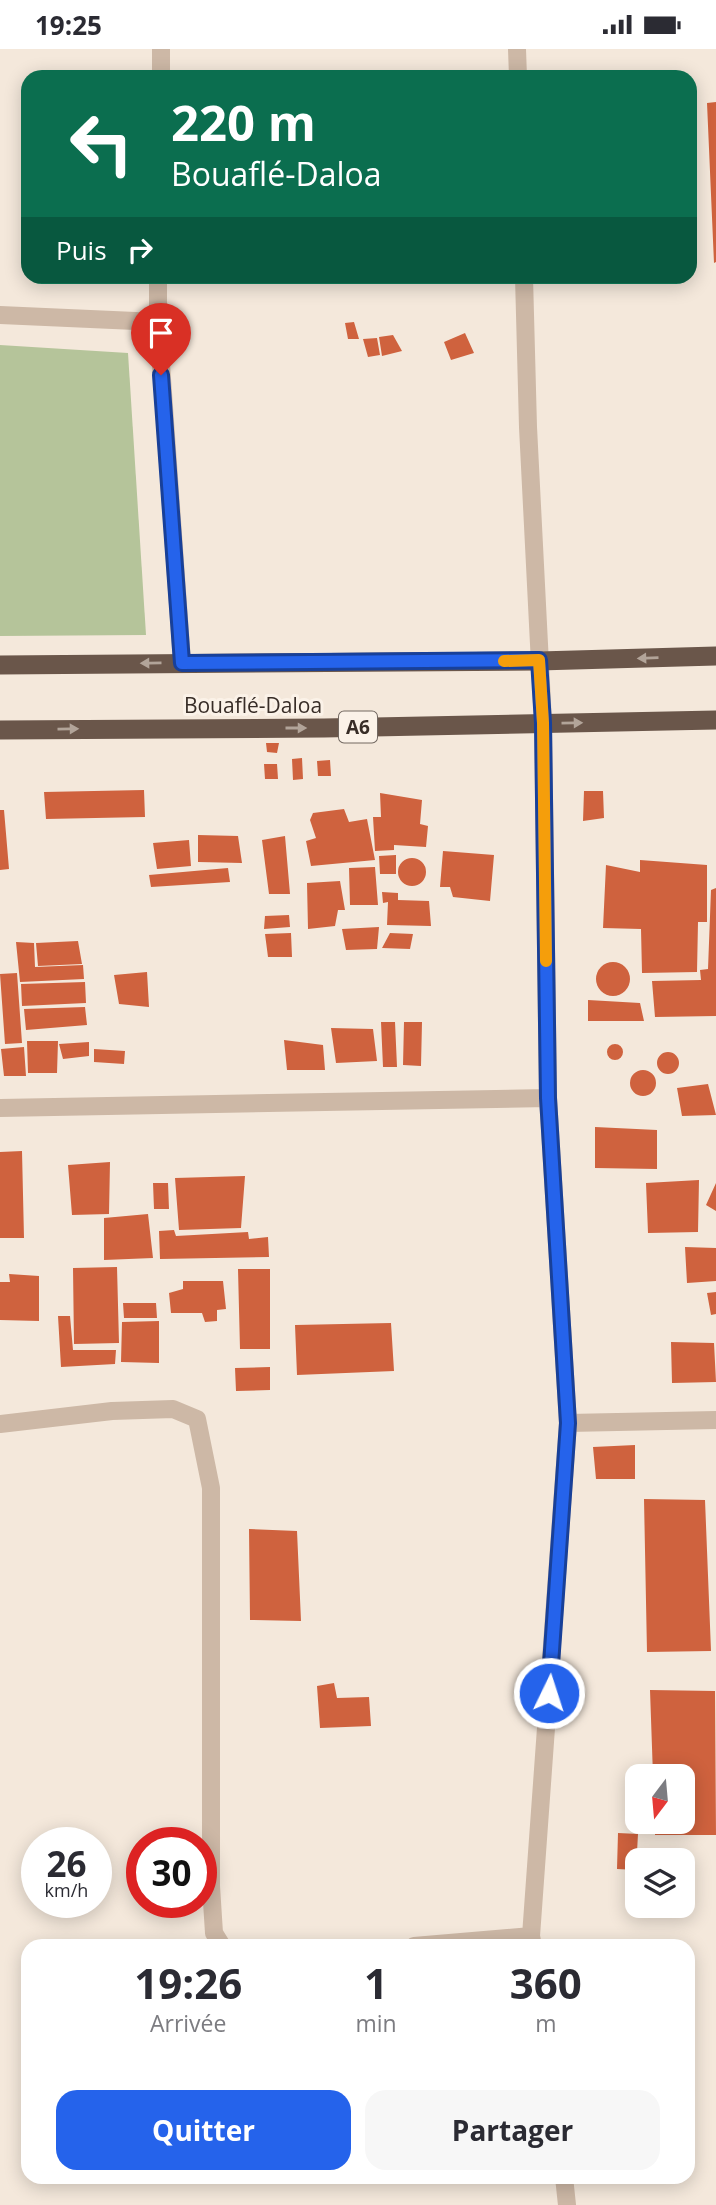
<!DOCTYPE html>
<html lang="fr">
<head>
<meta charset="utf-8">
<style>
	body { margin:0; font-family:"Open Sans",sans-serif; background:#f7f7f7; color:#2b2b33; height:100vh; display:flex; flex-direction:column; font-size:26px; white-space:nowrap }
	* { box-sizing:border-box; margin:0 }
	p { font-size:23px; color:#7c7c81 }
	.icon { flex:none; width:38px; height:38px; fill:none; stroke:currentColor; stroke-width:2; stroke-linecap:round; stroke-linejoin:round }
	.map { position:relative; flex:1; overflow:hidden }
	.sheet { position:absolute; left:21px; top:1890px; width:674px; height:245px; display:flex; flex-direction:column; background:#fff; border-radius:21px; box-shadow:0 4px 18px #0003 }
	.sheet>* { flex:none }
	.hud { position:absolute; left:21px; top:21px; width:676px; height:214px; border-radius:21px; box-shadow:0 4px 18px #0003; background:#0b6e4f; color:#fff; overflow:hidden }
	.needle { width:46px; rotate:196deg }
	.tools { position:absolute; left:625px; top:1715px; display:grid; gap:14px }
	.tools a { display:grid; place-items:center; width:70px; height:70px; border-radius:14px; background:#fff; box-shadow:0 4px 18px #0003; font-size:35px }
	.speed { position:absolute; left:21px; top:1778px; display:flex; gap:14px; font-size:35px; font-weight:700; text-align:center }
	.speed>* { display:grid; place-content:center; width:91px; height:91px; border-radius:50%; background:#fff; box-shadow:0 4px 18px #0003; line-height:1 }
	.speed small { font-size:18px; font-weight:400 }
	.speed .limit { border:10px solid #d22; background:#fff; color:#111 }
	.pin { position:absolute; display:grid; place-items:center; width:60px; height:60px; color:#fff; margin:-72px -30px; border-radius:50% 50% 50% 0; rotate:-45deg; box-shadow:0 0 7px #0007 }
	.pin .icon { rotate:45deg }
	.me { position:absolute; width:77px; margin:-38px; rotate:4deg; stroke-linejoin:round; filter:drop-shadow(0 0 5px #0008) }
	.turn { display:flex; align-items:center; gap:24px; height:147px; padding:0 35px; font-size:32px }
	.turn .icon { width:91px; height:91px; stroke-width:2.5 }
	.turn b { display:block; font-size:49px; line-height:60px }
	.then { display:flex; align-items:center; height:66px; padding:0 35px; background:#0003; gap:14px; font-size:26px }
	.eta { display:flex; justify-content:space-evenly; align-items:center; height:119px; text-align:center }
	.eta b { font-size:42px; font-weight:700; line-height:49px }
	.button { display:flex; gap:14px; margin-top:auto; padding:14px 35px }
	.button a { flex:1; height:80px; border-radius:21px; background:#2563eb; color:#fff; font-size:28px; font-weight:700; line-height:80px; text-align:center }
	.button a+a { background:#f7f7f7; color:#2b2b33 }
	.status { display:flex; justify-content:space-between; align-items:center; height:49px; padding:0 35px; background:#fff; direction:ltr }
	.status svg { height:19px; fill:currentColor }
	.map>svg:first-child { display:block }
	.green { fill:#b5c49a }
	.building { fill:#cf623e }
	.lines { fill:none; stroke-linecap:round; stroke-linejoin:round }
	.minor { stroke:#cdb8a6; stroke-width:18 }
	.trunk { stroke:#6a564a; stroke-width:19 }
	.oneway { fill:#b2a499 }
	.route-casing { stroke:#184099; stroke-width:18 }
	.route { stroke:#2563eb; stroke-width:12 }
	.slow { stroke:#f59e0b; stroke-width:12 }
	.labels { text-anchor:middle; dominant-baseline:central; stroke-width:6; stroke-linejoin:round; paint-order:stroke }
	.shield { fill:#fbf2e8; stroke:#726861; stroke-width:2 }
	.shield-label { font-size:19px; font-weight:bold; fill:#382d27 }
	.street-label { font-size:21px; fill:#382d27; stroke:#fbf2e8 }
</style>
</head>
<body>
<div class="status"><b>19:25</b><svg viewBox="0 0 49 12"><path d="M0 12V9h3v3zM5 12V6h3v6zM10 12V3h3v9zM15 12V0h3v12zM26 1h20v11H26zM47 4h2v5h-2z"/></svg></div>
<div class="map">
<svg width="716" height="2156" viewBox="0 0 716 2156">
	<rect width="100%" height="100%" fill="#f4e8db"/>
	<!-- green -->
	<path class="green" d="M0,296L128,304L146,586L0,587Z"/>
	<!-- building -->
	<path class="building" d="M716,53V213L714,214L707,54Z
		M354,273L359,290H348L345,274Z
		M465,284L474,304L451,311L444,293Z
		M393,286L402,302L382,307L379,288Z
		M377,289L380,306L368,308L363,290Z
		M266,694H279L277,704L267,703Z
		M302,709L303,730L293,731L292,710Z
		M330,711L331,727H318L317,712Z
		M264,715H277L278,730H265Z
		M144,741L145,768L46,770L44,743Z
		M584,742H603L604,769L583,772Z
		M380,744L422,751L420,775L428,777L426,798L394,796V801L375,802L373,768H381Z
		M344,760L349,773L367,770L375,811L311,817L306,792L316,789L310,771L313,764Z
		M0,761H4L9,820L0,821Z
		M198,786L238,787L242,814L198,813Z
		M285,787L290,845H269L262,791Z
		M189,791L191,817L157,820L153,794Z
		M443,802L494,806L490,852L453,848L450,838H440Z
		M396,806V825H380L379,807Z
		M398 823a14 14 0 1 1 28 0a14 14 0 1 1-28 0Z
		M640,811L707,816V873H698L697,923L642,924L641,880L603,879L606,816L640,823Z
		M375,818L378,856H350L349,819Z
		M228,819L230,833L151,838L149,826Z
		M340,832L345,861H338L335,877L308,880L307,834Z
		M716,839V967L655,968L652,932L701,931L700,921L708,920L711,841Z
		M382,843L398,844V851L429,852L431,877L387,876L388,853L383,854Z
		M289,866L290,878L264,880L265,867Z
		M379,878L377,900L346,901L342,880Z
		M291,884L292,908H268L265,885Z
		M390,884L413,885L410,900L382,899Z
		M78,892L82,915L38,917L36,894Z
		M16,893L34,894L35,918L83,916L84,930L20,933Z
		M596 930a17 17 0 1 1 34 0a17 17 0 1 1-34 0Z
		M147,923L149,958L119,955L114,926Z
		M17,924L22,994L5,995L0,925Z
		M85,933L86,954L22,957L21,935Z
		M588,951L640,954L644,972H588Z
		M85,958L87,976L26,981L24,960Z
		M381,973H395L397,1018H383Z
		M404,973H422L421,1017L403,1016Z
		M331,979L373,980L377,1012L336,1014Z
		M284,991L323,996L325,1021H287Z
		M27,992H58L57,1024H28Z
		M89,993V1007L63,1010L59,995Z
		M607 1003a8 8 0 1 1 16 0a8 8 0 1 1-16 0Z
		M24,998L26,1027H4L1,1000Z
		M94,1000L125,1002L124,1015L94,1013Z
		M657 1014a11 11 0 1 1 22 0a11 11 0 1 1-22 0Z
		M630 1034a13 13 0 1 1 26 0a13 13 0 1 1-26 0Z
		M708,1035L716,1066L682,1067L677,1039Z
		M595,1078L657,1081V1120L595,1119Z
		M22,1102L24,1189H0V1103Z
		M110,1113L109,1165L72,1166L68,1116Z
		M245,1127L241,1179L179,1181L175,1129Z
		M699,1131L698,1183L648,1184L646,1134Z
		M153,1134H168L169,1160H154Z
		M716,1134V1162L706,1156Z
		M148,1165L153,1209L104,1211V1169Z
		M174,1181L176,1187L248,1183L249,1190L268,1188L269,1208L160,1210L159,1182Z
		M685,1198L716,1199V1232L687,1234Z
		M117,1218L119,1294L74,1295L73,1219Z
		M238,1220H270V1300H240Z
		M9,1225L39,1227V1272L0,1271V1233H10Z
		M183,1232H223L226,1260L217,1261V1272L205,1273L202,1264H171L169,1244L183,1240Z
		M716,1243V1265L711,1266L707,1244Z
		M123,1254H156L157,1269H124Z
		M58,1267H70L73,1301H116L115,1315L61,1318Z
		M159,1272V1314L121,1313L122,1273Z
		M391,1274L394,1322L297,1326L295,1276Z
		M671,1293L714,1294L716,1333L672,1334Z
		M270,1318V1341L236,1342L235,1319Z
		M635,1396V1430H596L593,1398Z
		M644,1450L705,1451L711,1602L647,1603Z
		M249,1480L297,1482L301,1572L250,1571Z
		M334,1634L337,1649L369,1648L371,1677L320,1679L317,1637Z
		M650,1641L715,1642L716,1786H655V1773H682V1727H653Z
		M618,1784L638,1785L636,1821L617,1820Z"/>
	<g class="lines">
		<!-- minor -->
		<path class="minor" d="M517,0L518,28
			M161,28V0
			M158,228V273L182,613
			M524,228L528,378L543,674L548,1049L568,1374L531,1887L533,1897
			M0,266L158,273
			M0,1059L548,1049
			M568,1374L716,1371
			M0,1375L112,1362L173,1360L197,1370L211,1439V1837L214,1884L222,1897
			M414,1897L531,1887
			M564,2128L567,2156"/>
		<!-- trunk -->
		<path class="trunk" d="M0,616L539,612L716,607
			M0,681L324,679L716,671"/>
	</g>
	<!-- one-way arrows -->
	<defs><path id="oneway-solid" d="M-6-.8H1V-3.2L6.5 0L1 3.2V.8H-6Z" transform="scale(1.75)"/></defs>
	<g class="oneway">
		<use href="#oneway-solid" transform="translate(648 609) rotate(178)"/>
		<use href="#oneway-solid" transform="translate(151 614) rotate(179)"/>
		<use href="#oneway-solid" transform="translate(572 674) rotate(-1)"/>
		<use href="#oneway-solid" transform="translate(296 679)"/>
		<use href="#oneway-solid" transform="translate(68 680) rotate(-1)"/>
	</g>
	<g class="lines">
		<!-- route casing -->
		<g class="route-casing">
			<path id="route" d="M161,326L182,614L539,611L543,674L548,1049L568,1374L549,1644"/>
		</g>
		<!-- route -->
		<use href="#route" class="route"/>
		<!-- slow -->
		<path class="slow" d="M504,612L539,611L543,674L546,912"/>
	</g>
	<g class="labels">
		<!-- shield labels -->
		<rect class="shield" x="339" y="662.5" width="38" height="31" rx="5"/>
		<g class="shield-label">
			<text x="358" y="678">A6</text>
		</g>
		<!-- street labels -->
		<g class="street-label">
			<text x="253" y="656">Bouaflé-Daloa</text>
		</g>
	</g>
</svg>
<div class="tools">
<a><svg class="needle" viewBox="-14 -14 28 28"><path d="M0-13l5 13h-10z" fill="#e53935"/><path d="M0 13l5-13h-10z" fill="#7c7c81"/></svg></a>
<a><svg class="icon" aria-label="layers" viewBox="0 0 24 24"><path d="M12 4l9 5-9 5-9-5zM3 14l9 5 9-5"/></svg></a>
</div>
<div class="speed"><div>26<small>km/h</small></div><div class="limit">30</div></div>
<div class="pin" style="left:161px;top:326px;background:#d93025"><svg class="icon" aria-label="arrive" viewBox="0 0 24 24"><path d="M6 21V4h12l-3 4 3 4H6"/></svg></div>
<svg class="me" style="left:549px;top:1644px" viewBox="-20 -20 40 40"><circle r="17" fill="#2563eb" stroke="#fff" stroke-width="3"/><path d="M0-11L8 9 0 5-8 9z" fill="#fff"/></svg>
<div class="hud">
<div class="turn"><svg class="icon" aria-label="left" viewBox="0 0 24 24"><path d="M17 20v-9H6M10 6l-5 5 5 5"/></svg><div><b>220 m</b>Bouaflé-Daloa</div></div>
<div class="then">Puis<svg class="icon" aria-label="right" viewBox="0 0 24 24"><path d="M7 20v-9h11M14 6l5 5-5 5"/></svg></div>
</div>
<section class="sheet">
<div class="eta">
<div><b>19:26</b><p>Arrivée</p></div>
<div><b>1</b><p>min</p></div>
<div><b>360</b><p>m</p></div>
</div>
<div class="button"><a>Quitter</a><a>Partager</a></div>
</section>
</div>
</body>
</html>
